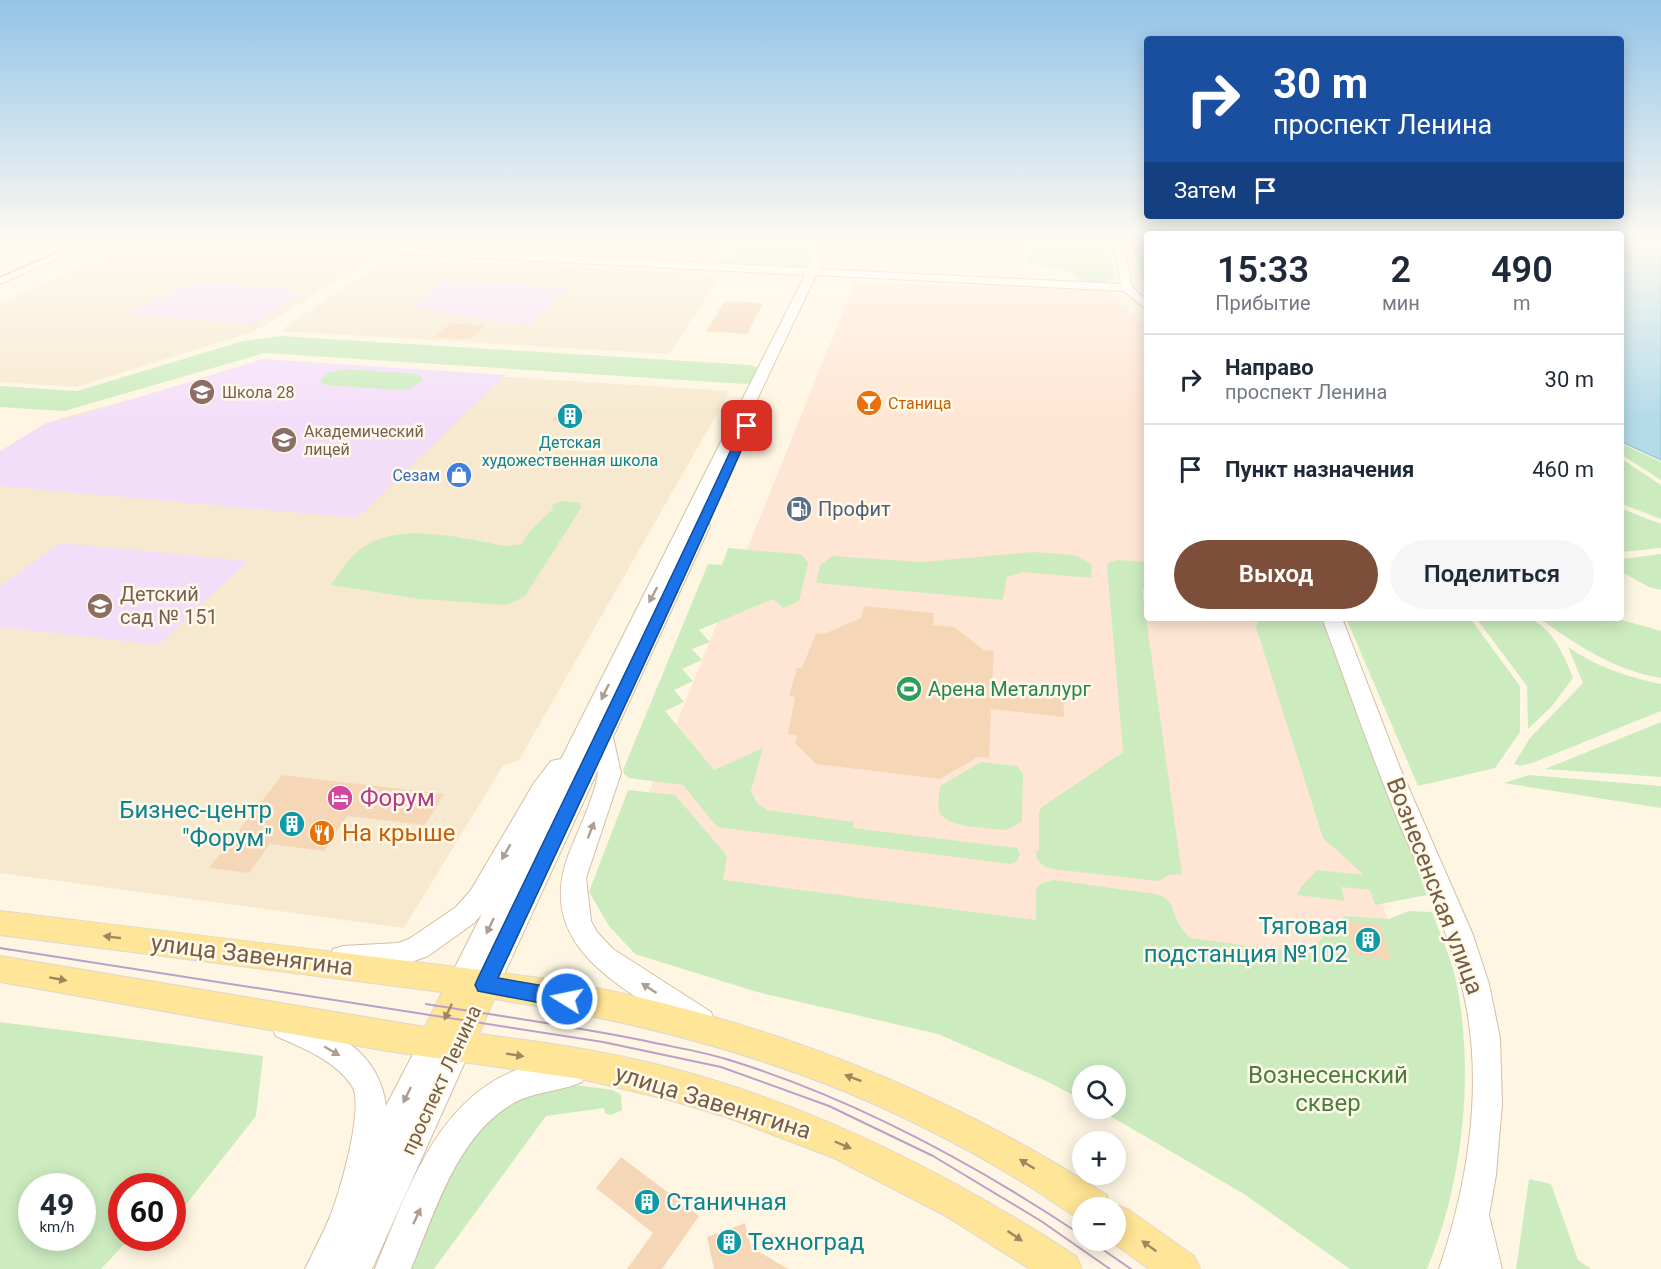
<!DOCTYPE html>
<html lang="ru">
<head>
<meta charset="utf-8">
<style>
	body { margin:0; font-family:Roboto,sans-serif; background:#f6f6f7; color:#1f2937; height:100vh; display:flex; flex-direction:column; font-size:22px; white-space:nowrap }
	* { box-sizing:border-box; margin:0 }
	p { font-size:20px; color:#747a83 }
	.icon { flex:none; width:33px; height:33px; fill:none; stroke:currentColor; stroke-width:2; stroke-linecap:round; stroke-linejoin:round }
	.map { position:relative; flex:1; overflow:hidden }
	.drawer { position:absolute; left:1144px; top:231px; width:480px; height:390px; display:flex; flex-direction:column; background:#fff; border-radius:6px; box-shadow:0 3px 15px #0003 }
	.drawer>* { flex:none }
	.hud { position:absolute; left:1144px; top:36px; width:480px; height:183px; border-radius:6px; box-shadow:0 3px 15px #0003; background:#1a4fa0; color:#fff; overflow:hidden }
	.controls { position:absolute; left:1072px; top:1065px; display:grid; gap:12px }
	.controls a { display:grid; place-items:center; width:54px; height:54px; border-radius:50%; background:#fff; box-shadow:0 3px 15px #0003; font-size:30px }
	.speed { position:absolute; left:18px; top:1173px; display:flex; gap:12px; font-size:30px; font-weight:700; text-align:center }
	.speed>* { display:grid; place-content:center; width:78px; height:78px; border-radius:50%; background:#fff; box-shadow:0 3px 15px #0003; line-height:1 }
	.speed small { font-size:15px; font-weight:400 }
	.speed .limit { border:9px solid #d22; background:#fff; color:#111 }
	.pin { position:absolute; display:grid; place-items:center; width:51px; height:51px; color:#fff; margin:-26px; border-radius:12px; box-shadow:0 3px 9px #0006 }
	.me { position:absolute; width:66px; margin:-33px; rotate:280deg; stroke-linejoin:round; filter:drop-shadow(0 0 4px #0008) }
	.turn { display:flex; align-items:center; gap:21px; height:126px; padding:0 30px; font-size:27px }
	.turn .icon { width:78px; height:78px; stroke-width:2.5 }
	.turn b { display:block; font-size:42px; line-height:51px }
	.then { display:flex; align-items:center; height:57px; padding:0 30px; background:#0003; gap:12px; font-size:22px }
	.eta { display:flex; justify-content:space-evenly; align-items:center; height:102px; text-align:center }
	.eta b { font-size:36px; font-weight:600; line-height:42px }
	.button { display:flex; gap:12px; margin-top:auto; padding:12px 30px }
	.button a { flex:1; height:69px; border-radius:36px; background:#7d4e3a; color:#fff; font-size:24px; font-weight:600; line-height:69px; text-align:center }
	.button a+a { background:#f6f6f7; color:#1f2937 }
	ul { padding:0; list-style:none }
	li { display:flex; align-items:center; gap:18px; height:90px; padding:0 30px; border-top:2px solid #e0e1e3 }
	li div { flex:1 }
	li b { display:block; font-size:22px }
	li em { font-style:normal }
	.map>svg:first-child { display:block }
	.residential { fill:#f6e9cf }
	.commercial { fill:#ffe6d4 }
	.education { fill:#f3defa }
	.green { fill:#ccecbf; fill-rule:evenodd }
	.water { fill:#b5dbe9; stroke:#9ac9db; stroke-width:1.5 }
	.building { fill:#f5d7b7 }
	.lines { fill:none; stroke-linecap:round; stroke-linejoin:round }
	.secondary-casing { stroke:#d3bfa4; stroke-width:2 }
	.primary-casing { stroke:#ded8d3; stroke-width:2 }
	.secondary { fill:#fff; fill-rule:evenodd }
	.primary { fill:#ffe597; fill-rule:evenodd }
	.tram-far1 { stroke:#baa0c8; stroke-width:1.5 }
	.tram { stroke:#baa0c8; stroke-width:2 }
	.oneway { fill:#ad9e90 }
	.oneway2 { fill:#a0865e }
	.route { fill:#1a73e8; stroke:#114b97; stroke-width:1.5 }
	.labels { text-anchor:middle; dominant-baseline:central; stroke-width:5; stroke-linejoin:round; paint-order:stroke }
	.far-education-label { font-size:16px; fill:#785e54; stroke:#fff9e9; text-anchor:start }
	.far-food-label { font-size:16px; fill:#c56008; stroke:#fff9e9; text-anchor:start }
	.far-culture-label { font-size:16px; fill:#0d838f; stroke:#fff9e9 }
	.far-shop-label { font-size:16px; fill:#366cbe; stroke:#fff9e9; text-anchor:end }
	.service-label { font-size:20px; fill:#4e5e75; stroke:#fff9e9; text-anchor:start }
	.education-label { font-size:20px; fill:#785e54; stroke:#fff9e9; text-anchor:start }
	.leisure-label { font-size:20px; fill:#27864d; stroke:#fff9e9; text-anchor:start }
	.street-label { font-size:20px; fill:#775d46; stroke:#fff9e9 }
	.near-hotel-label { font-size:24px; fill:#b23c85; stroke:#fff9e9; text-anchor:start }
	.near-culture-label { font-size:24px; fill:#0d838f; stroke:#fff9e9; text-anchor:end }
	.near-food-label { font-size:24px; fill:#c56008; stroke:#fff9e9; text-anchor:start }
	.near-street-label { font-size:24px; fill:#775d46; stroke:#fff9e9 }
	.near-park-label { font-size:24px; fill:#497e3d; stroke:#fff9e9 }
</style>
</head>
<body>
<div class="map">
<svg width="1661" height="1269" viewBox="0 0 1661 1269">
	<rect width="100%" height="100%" fill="#fef6e2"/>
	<!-- residential -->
	<path class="residential" d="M322,241H719L703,261Z
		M134,243L377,257L255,331L76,387L0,382V303Z
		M387,258L721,274L669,354L280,331Z
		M270,362L730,391L519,760L503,766L404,928L0,873V452L58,419Z"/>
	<!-- commercial -->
	<path class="commercial" d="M855,282L1112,291L1147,328L1148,618H1290L1408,982L604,903Z"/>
	<!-- education -->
	<path class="education" d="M445,280L569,287L531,324L496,322L412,307Z
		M190,282L288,288L283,291L305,293L255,324L126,315Z
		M263,359L505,375L357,518L0,486V451L46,423L81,415Z
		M60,543L248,561L158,645L0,627V586Z"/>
	<!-- green -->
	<path class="green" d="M743,241H819L805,267L722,263Z
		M1027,241H1105L1116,277C1088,296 1081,276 1059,269C1050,266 1039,266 1030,264L1023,252Z
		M1132,241H1147V291L1144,287Z
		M281,336L750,365L759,368L751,383L745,384L265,353L64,411L0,407V386L77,391L243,341Z
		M347,369L416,374L422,377V381L409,389L398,390L327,385L320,382L326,374Z
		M1622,444L1661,462V480L1622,455Z
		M1622,459L1661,485V519L1622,504Z
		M563,501L580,503L581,508L525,596L507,605L421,599L331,585C339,574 346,562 357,552C395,518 462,539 507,546L522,544L529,532L553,509L552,505Z
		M1622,509L1661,524V548L1622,552Z
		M728,548L797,554L803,556L808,563L799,601L783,608L773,599L699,630L710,642L692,649L702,660L682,669L693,681L674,690L684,702L665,711L714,770L763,748L751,791L757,803L768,810L854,822L853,828L1017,848L1020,854L1017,861L1011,864L717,827L683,785L629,778L624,774L623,770L708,564L722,565Z
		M1032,552L1075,555L1091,564L1092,578L1023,572L1007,577L1003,600L816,583L820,565L832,556L922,562Z
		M1661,554V590L1649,587L1622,572V559Z
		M1118,560L1147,562V587H1143V596L1182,874L1169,875L1159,881L1052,869C1042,866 1036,862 1036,851H1039V812L1042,807L1123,752L1107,567L1108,563Z
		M1259,618H1324L1427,895L1375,905L1370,890L1341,887L1345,901L1297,895L1301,887L1317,870L1364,875L1323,838L1256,627Z
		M1346,618H1470L1520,686V732L1495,768L1418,786Z
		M1476,618C1492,618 1508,616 1524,618C1550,621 1565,657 1573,678L1552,706L1528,729L1527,686Z
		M1539,618H1615L1661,631V678C1613,670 1577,645 1539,618Z
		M1568,647C1597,667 1627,677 1661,684V711L1532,763L1520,766L1514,764L1530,738L1583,683Z
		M1661,722V777L1545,769Z
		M981,762L1017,766L1023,773L1022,822L1006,830C990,828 944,828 939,811C937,804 940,793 940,786Z
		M1529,775L1661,786V808L1504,783Z
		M628,790L675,795L727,856L723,880L1036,920V889L1040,884L1053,880L1156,894C1171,899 1171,904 1176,918C1178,925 1185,932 1190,938L1310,954L1331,925L1345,916L1389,919L1409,911L1432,912C1440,934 1451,958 1456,981C1475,1071 1463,1185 1427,1269H1350L1244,1194L1098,1109L1116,1108V1076H1083V1100L1044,1080L938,1034L757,992L635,954L609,926L589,892Z
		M0,1022L263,1056L256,1116L173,1221L172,1186H122V1238H130L101,1269H0ZM32,1186H82V1238H32Z
		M568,1084L613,1090L621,1095L622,1110L611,1115L605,1113L604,1108L546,1116L434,1269H406L463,1142L493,1106Z
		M1529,1179L1551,1184L1578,1260L1591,1269H1516Z"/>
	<!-- water -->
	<path class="water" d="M1622,241H1661V460L1622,442Z"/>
	<!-- building -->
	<path class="building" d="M725,301L763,303L747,334L706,331Z
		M451,323L485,326L470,339L434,337Z
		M562,409L587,411L578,423L552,421Z
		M864,606L934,613L933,625L954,627L984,650L994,651L992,685L1063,693L1064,717L991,709L989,758L978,757L940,779L816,764L795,743L797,735L788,734L795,697L789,696L797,668H802L816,633L824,634L861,618Z
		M282,775L444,794L425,825L347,816L324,851L270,844L249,873L209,868Z
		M1345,921L1380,925L1391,960L1355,955Z
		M621,1157L699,1216L662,1269H627L653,1233L596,1188Z
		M745,1223L751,1247L788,1269H714L707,1237Z"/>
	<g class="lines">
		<!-- secondary casing -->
		<g class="secondary-casing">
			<path id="secondary" d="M82,241H96L0,284V277Z
				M207,241H272L808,268L822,241H832L819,269L1121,284L1112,241H1122L1132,287L1148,301V311L1124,291L816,275L699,522H708L710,526L613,737L621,773L586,878L591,921L597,932L613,949L711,1012L715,1022L711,1032L701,1036L691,1032C627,989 534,950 568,856C576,836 598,789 598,770L495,994L485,998L475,994L473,989L462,994L452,990L448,981L482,914L474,923L428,956L398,967L343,970L333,967L329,958L333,949L343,946L398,943L409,939L456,907L471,890L534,783L551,761L561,759L805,275L212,244Z
				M1322,618H1342L1400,768L1473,935L1489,984L1500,1038L1502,1104L1496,1175L1489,1215L1502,1269H1439C1467,1187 1482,1095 1467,1010C1455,942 1423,880 1397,818C1370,752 1347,685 1322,618Z
				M286,1012C334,1031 379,1050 386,1106L424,1033L434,1029L444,1033L446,1037L457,1032L467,1036L472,1046L372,1269H305C313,1252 322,1236 329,1219C339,1196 365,1107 352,1086C335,1060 302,1048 276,1036L271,1026L276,1016Z
				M571,1057L582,1062L586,1072L582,1082C559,1092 534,1091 512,1104C456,1137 435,1213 411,1269H375C402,1205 428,1123 489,1084C513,1067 543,1062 571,1057Z"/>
		</g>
		<!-- primary casing -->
		<g class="primary-casing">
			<path id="primary" d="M0,911C125,926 250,941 375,957C461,968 548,976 633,996C803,1035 961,1101 1107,1195L1111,1207L1116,1205L1129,1210L1194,1256L1200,1269H1149L1109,1240H1116V1208H1083V1221C1065,1211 1048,1198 1030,1187C994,1164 957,1144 919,1125C786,1059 640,1021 494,999L479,1034C543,1042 608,1051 671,1068C816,1106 950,1174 1076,1256L1082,1269H1030L944,1215L834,1158L729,1118L670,1100L581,1079L387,1051L0,982V956L425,1027L442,992L0,935Z"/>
		</g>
		<!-- secondary -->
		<use href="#secondary" class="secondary"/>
		<!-- primary -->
		<use href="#primary" class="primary"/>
		<!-- tram-far1 -->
		<path class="tram-far1" d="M0,277L83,241
			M0,948L10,950"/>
		<!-- tram -->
		<path class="tram" d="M0,948L603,1042L721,1067L829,1106L933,1156L1041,1221L1110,1269
			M426,1004C499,1016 573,1026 646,1041C672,1047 700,1051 726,1059C854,1098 972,1162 1083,1236
			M1089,1240L1131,1269"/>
	</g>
	<!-- one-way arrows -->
	<defs><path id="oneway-solid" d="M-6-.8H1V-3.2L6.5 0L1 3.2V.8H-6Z" transform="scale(1.5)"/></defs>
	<g class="oneway">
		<use href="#oneway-solid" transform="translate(653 595) rotate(118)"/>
		<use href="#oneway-solid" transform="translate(605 692) rotate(116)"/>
		<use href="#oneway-solid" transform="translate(591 830) rotate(-69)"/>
		<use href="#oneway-solid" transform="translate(506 852) rotate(120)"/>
		<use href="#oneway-solid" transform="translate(490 926) rotate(116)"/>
		<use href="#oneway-solid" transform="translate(649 988) rotate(-147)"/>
		<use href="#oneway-solid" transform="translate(332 1051) rotate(30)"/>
		<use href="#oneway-solid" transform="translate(407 1095) rotate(116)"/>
		<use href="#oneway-solid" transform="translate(417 1216) rotate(-65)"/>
	</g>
	<g class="oneway2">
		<use href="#oneway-solid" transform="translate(112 937) rotate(-173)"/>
		<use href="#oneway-solid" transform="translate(58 979) rotate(10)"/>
		<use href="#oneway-solid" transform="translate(448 1012) rotate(115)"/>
		<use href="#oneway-solid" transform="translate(515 1055) rotate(9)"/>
		<use href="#oneway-solid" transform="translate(853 1078) rotate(-159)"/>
		<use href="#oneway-solid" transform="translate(843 1145) rotate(23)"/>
		<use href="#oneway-solid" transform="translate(1027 1164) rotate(-148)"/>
		<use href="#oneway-solid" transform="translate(1015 1236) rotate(34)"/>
		<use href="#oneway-solid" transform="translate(1149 1246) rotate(-144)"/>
	</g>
	<!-- sky -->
	<linearGradient id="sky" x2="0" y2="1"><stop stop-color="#93c4e8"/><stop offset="0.58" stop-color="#fffbf2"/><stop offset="1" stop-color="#fffbf2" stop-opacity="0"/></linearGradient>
	<rect width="1661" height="419" fill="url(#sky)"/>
	<!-- route -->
	<path class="route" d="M747,423L752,426C671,611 583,794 498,978L567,990L574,993L577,999L574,1005L567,1008L478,991L475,985L478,978C566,794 657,611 742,426Z"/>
	<!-- icons -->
	<defs>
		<g id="school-disc" transform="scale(1.35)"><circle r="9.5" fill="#8d6e63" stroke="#fff9e9"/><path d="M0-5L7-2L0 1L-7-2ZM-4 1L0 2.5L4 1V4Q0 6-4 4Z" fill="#fff"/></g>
		<g id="bar-disc" transform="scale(1.35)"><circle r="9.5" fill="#e8710a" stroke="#fff9e9"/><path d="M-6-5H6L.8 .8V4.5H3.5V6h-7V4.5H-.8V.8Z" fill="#fff"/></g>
		<g id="building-disc" transform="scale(1.35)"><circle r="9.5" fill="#0f9aa8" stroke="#fff9e9"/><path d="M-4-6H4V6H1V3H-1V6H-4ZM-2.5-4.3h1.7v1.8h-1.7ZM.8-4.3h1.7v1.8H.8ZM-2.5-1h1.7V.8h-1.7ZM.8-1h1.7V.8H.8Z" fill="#fff"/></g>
		<g id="shop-disc" transform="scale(1.35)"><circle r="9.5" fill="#3f7fe0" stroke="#fff9e9"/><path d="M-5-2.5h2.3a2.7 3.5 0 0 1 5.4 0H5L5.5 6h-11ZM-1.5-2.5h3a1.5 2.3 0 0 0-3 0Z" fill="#fff"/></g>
		<g id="fuel-disc" transform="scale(1.35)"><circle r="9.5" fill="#5c6f8a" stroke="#fff9e9"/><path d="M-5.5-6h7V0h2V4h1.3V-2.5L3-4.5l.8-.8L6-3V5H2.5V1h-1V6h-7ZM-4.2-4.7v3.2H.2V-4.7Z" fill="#fff"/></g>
		<g id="stadium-disc" transform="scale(1.35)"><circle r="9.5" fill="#2e9e5b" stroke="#fff9e9"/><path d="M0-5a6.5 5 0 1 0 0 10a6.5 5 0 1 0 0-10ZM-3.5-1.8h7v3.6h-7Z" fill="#fff"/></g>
		<g id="hotel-disc" transform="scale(1.35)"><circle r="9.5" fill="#d1479c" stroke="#fff9e9"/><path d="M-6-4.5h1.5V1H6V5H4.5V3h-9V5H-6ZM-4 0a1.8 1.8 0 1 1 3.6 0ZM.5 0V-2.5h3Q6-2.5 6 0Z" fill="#fff"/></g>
		<g id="restaurant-disc" transform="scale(1.35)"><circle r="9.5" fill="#e8710a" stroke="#fff9e9"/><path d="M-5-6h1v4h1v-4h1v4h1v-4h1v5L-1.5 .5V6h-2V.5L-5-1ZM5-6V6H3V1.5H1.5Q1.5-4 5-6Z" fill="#fff"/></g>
	</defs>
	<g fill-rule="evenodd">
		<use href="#school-disc" x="202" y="392"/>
		<use href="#bar-disc" x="869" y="403"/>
		<use href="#building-disc" x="570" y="416"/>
		<use href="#school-disc" x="284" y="440"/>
		<use href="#shop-disc" x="459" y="475"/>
		<use href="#fuel-disc" x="799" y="509"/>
		<use href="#school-disc" x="100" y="606"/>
		<use href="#stadium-disc" x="909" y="689"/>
		<use href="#hotel-disc" x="340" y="798"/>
		<use href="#building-disc" x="292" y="824"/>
		<use href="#restaurant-disc" x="322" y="833"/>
		<use href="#building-disc" x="1368" y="940"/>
		<use href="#building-disc" x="647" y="1202"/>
		<use href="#building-disc" x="729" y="1242"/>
	</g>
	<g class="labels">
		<!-- far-education labels -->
		<g class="far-education-label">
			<text x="222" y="392">Школа 28</text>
			<text x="304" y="431">Академический<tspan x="304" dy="18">лицей</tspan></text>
		</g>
		<!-- far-food labels -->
		<g class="far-food-label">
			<text x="888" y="403">Станица</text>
		</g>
		<!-- far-culture labels -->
		<g class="far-culture-label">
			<text x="570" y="442">Детская<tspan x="570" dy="18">художественная школа</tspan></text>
		</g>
		<!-- far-shop labels -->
		<g class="far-shop-label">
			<text x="440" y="475">Сезам</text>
		</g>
		<!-- service labels -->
		<g class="service-label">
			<text x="818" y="509">Профит</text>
		</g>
		<!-- education labels -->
		<g class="education-label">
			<text x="120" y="594">Детский<tspan x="120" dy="23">сад № 151</tspan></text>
		</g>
		<!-- leisure labels -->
		<g class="leisure-label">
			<text x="928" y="689">Арена Металлург</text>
		</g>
		<!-- street labels -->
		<g class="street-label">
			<text transform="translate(441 1080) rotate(-65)">проспект Ленина</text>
		</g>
		<!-- near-hotel labels -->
		<g class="near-hotel-label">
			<text x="360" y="798">Форум</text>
		</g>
		<!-- near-culture labels -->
		<g class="near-culture-label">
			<text x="272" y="810">Бизнес-центр<tspan x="272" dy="28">"Форум"</tspan></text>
			<text x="1348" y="926">Тяговая<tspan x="1348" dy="28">подстанция №102</tspan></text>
			<text x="666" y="1202" text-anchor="start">Станичная</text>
			<text x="748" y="1242" text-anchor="start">Техноград</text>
		</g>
		<!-- near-food labels -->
		<g class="near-food-label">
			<text x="342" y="833">На крыше</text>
		</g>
		<!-- near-street labels -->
		<g class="near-street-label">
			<text transform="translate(1435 886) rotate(69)">Вознесенская улица</text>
			<text transform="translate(252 955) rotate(7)">улица Завенягина</text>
			<text transform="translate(713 1102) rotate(17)">улица Завенягина</text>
		</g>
		<!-- near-park labels -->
		<g class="near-park-label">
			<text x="1328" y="1075">Вознесенский<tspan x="1328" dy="28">cквер</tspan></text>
		</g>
	</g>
</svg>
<div class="controls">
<a><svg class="icon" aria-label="search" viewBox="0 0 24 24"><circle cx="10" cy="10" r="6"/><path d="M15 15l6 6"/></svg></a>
<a>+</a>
<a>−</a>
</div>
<div class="speed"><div>49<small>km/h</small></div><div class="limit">60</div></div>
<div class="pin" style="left:747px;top:426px;background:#d93025"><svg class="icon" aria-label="arrive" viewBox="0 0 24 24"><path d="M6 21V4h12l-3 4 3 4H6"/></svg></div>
<svg class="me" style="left:567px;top:999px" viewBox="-20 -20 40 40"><circle r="17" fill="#1a73e8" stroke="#fff" stroke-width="3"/><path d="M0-11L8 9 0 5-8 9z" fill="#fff"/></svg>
<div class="hud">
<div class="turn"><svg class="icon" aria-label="right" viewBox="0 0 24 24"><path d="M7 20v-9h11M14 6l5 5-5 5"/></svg><div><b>30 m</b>проспект Ленина</div></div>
<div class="then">Затем<svg class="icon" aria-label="arrive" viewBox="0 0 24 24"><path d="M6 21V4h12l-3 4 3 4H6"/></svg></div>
</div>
<section class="drawer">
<div class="eta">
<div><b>15:33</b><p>Прибытие</p></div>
<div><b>2</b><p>мин</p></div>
<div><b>490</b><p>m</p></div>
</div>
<ul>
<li><svg class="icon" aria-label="right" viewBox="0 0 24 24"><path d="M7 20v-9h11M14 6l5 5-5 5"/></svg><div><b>Направо</b><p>проспект Ленина</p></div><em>30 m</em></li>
<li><svg class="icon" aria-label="arrive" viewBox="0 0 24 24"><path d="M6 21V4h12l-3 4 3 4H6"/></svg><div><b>Пункт назначения</b></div><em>460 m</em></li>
</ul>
<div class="button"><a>Выход</a><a>Поделиться</a></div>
</section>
</div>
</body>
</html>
